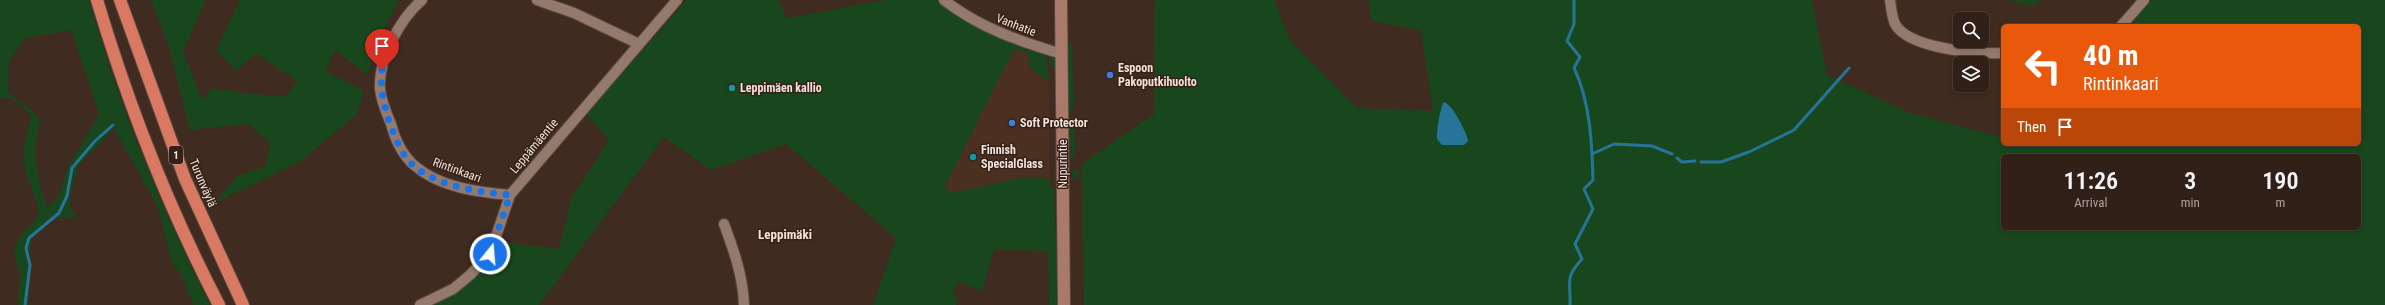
<!DOCTYPE html>
<html lang="en">
<head>
<meta charset="utf-8">
<style>
	body { margin:0; font-family:"Roboto Condensed",sans-serif; background:#382821; color:#f1f3f6; height:100vh; display:flex; flex-direction:column; font-size:15px; white-space:nowrap }
	* { box-sizing:border-box; margin:0 }
	p { font-size:13px; color:#a8a3a2 }
	.icon { flex:none; width:22px; height:22px; fill:none; stroke:currentColor; stroke-width:2; stroke-linecap:round; stroke-linejoin:round }
	.map { position:relative; flex:1; overflow:hidden }
	.details { position:absolute; left:2001px; top:154px; width:360px; height:76px; display:flex; flex-direction:column; background:#302018; border-radius:6px; box-shadow:0 2px 6px #0003,0 0 0 1px #4b3e37 }
	.details>* { flex:none }
	.banner { position:absolute; left:2001px; top:24px; width:360px; height:122px; border-radius:6px; box-shadow:0 2px 6px #0003,0 0 0 1px #4b3e37; background:#ea580c; color:#fff; overflow:hidden }
	.buttons { position:absolute; left:1953px; top:12px; display:grid; gap:8px }
	.buttons a { display:grid; place-items:center; width:36px; height:36px; border-radius:6px; background:#302018; box-shadow:0 2px 6px #0003,0 0 0 1px #4b3e37; font-size:20px }
	.pin { position:absolute; display:grid; place-items:center; width:34px; height:34px; color:#fff; margin:-41px -17px; border-radius:50% 50% 50% 0; rotate:-45deg; box-shadow:0 0 4px #0007 }
	.pin .icon { rotate:45deg }
	.me { position:absolute; width:44px; margin:-22px; rotate:17deg; stroke-linejoin:round; filter:drop-shadow(0 0 3px #0008) }
	.turn { display:flex; align-items:center; gap:14px; height:84px; padding:0 16px; font-size:18px }
	.turn .icon { width:52px; height:52px; stroke-width:2.5 }
	.turn b { display:block; font-size:28px; line-height:34px }
	.then { display:flex; align-items:center; height:38px; padding:0 16px; background:#0003; gap:8px; font-size:15px }
	.eta { display:flex; justify-content:space-evenly; align-items:center; height:68px; text-align:center }
	.eta b { font-size:24px; font-weight:600; line-height:28px }
	.map>svg:first-child { display:block }
	.built { fill:#4b2f21 }
	.green { fill:#18471d; fill-rule:evenodd }
	.water { fill:#277499 }
	.lines { fill:none; stroke-linecap:round; stroke-linejoin:round }
	.stream { stroke:#277499; stroke-width:3 }
	.minor-casing { stroke:#5b493f; stroke-width:12 }
	.secondary-casing { stroke:#5b493f; stroke-width:14 }
	.motorway-casing { stroke:#5b493f; stroke-width:14 }
	.minor { stroke:#947a6d; stroke-width:10 }
	.secondary { stroke:#a97a6a; stroke-width:12 }
	.motorway { stroke:#d97963; stroke-width:12 }
	.route { stroke:#1a73e8; stroke-width:7; stroke-dasharray:0 12.6 }
	.shop-dot { fill:#3f7fe0; stroke:#362116; stroke-width:1.5 }
	.culture-dot { fill:#0f9aa8; stroke:#362116; stroke-width:1.5 }
	.labels { text-anchor:middle; dominant-baseline:central; stroke-width:3; stroke-linejoin:round; paint-order:stroke }
	.shield { fill:#362116; stroke:#b9a9a1; stroke-width:1 }
	.shield-label { font-size:11px; font-weight:bold; fill:#f1e3dc }
	.street-label { font-size:12px; fill:#f1e3dc; stroke:#362116 }
	.poi-label { font-size:12px; font-weight:bold; fill:#f1e3dc; stroke:#362116; text-anchor:start }
	.neighbourhood-label { font-size:13px; font-weight:bold; fill:#f1e3dc; stroke:#362116 }
</style>
</head>
<body>
<div class="map">
<svg width="2385" height="305" viewBox="0 0 2385 305">
	<rect width="100%" height="100%" fill="#402b20"/>
	<!-- built -->
	<path class="built" d="M1015,49L1028,53L1030,68L1049,82L1050,179L1024,177L953,193L944,189L978,121L984,103Z"/>
	<!-- green -->
	<path class="green" d="M0,0H89C118,105 161,208 210,305H194L181,275L171,261L158,207L113,127L107,137L79,164L71,191L70,207L77,218L58,217L33,237L28,257L29,305H18L20,277L14,250L21,235L37,218L38,207L25,169L24,148L31,117L22,106L9,97L0,98ZM71,30L99,114L67,169L59,196L47,208C37,179 31,151 40,121L34,112L8,92L9,62L25,38Z
		M151,0H206L183,51L202,100L212,88L250,94L287,96L297,81L256,53L236,71L216,50L240,0H399L375,47L368,75L335,50L325,71L364,91L357,114L301,161L215,203L236,177L266,166L270,143L248,124L190,130L169,47Z
		M687,0H777L787,18L886,0H936L985,31L1017,45L1040,50L1046,56L1049,82L1030,68L1028,53L1015,49C989,95 968,142 944,188L953,193L1024,177L1050,179V187L1054,188L1058,305H1049L1048,251L994,249L982,292L959,281L953,293L956,297V305H873L896,238L786,144L711,170L664,137L539,305H434C463,290 488,271 503,242L559,249L572,197L609,140L586,114Z
		M1155,0H1274L1291,42L1357,108L1433,111L1421,30L1372,21L1368,0H1812L1827,75L1910,113L2001,137L2003,120V144H2359V26H2131L2149,0H2385V305H1084L1082,164L1154,114ZM2003,156H2359V228H2003Z
		M2009,0H2042L2031,6Z
		M1069,42L1072,44L1074,105L1071,112L1068,109Z
		M1050,55L1056,59L1054,70L1050,67Z
		M1071,125L1075,127V159L1071,156L1069,128Z
		M1070.5 174a4.5 4.5 0 1 1 9 0a4.5 4.5 0 1 1-9 0Z"/>
	<!-- water -->
	<path class="water" d="M1444,102C1452,104 1467,133 1468,141L1464,145H1442L1437,139C1436,134 1440,107 1444,102Z"/>
	<g class="lines">
		<!-- stream -->
		<path class="stream" d="M1592,154L1614,144L1652,146L1672,154
			M1677,158L1682,162L1695,161
			M1701,162H1721L1749,152L1794,130L1849,68
			M25,305L30,265L26,248L29,238L59,213L67,196L72,168L95,141L113,125
			M1570,305C1571,281 1564,279 1582,259L1575,244L1593,209L1584,189L1593,180C1592,143 1590,101 1574,68L1580,57L1567,41L1574,24V0"/>
		<!-- minor casing -->
		<g class="minor-casing">
			<path id="minor" d="M422,0C400,19 378,59 380,89C381,101 387,114 391,124C395,139 403,156 415,166C441,188 478,192 510,195
				M537,0L574,13L639,44
				M944,0C980,28 1019,41 1062,54
				M1890,0C1891,8 1892,17 1895,24C1909,49 1977,54 2003,53
				M2121,26L2144,0
				M724,224C734,251 743,276 744,305
				M420,305L453,289L470,275L490,254L510,195L677,0"/>
		</g>
		<!-- secondary casing -->
		<g class="secondary-casing">
			<path id="secondary" d="M1061,0L1064,305"/>
		</g>
		<!-- motorway casing -->
		<g class="motorway-casing">
			<path id="motorway" d="M97,0C128,104 169,209 219,305
				M120,0L185,179L243,305"/>
		</g>
		<!-- minor -->
		<use href="#minor" class="minor"/>
		<!-- secondary -->
		<use href="#secondary" class="secondary"/>
		<!-- motorway -->
		<use href="#motorway" class="motorway"/>
	</g>
	<g class="lines">
		<!-- route -->
		<path class="route" d="M382,70C380,90 383,101 389,121C395,137 401,155 414,166C438,187 480,192 510,195L490,254"/>
	</g>
	<!-- markers -->
	<g class="shop-dot">
		<circle cx="1110" cy="75" r="4"/>
		<circle cx="1012" cy="123" r="4"/>
	</g>
	<g class="culture-dot">
		<circle cx="732" cy="88" r="4"/>
		<circle cx="973" cy="157" r="4"/>
	</g>
	<g class="labels">
		<!-- shield labels -->
		<rect class="shield" x="169" y="146" width="14" height="18" rx="3"/>
		<g class="shield-label">
			<text x="176" y="155">1</text>
		</g>
		<!-- street labels -->
		<g class="street-label">
			<text transform="translate(1016 25) rotate(21)">Vanhatie</text>
			<text transform="translate(534 146) rotate(-50)">Leppämäentie</text>
			<text transform="translate(1063 164) rotate(-90)">Nupurintie</text>
			<text transform="translate(457 170) rotate(20)">Rintinkaari</text>
			<text transform="translate(203 183) rotate(67)">Turunväylä</text>
		</g>
		<!-- poi labels -->
		<g class="poi-label">
			<text x="1118" y="68">Espoon<tspan x="1118" dy="14">Pakoputkihuolto</tspan></text>
			<text x="740" y="88">Leppimäen kallio</text>
			<text x="1020" y="123">Soft Protector</text>
			<text x="981" y="150">Finnish<tspan x="981" dy="14">SpecialGlass</tspan></text>
		</g>
		<!-- neighbourhood labels -->
		<g class="neighbourhood-label">
			<text x="785" y="234">Leppimäki</text>
		</g>
	</g>
</svg>
<div class="buttons">
<a><svg class="icon" aria-label="search" viewBox="0 0 24 24"><circle cx="10" cy="10" r="6"/><path d="M15 15l6 6"/></svg></a>
<a><svg class="icon" aria-label="layers" viewBox="0 0 24 24"><path d="M12 4l9 5-9 5-9-5zM3 14l9 5 9-5"/></svg></a>
</div>
<div class="pin" style="left:382px;top:70px;background:#d93025"><svg class="icon" aria-label="arrive" viewBox="0 0 24 24"><path d="M6 21V4h12l-3 4 3 4H6"/></svg></div>
<svg class="me" style="left:490px;top:254px" viewBox="-20 -20 40 40"><circle r="17" fill="#1a73e8" stroke="#fff" stroke-width="3"/><path d="M0-11L8 9 0 5-8 9z" fill="#fff"/></svg>
<div class="banner">
<div class="turn"><svg class="icon" aria-label="left" viewBox="0 0 24 24"><path d="M17 20v-9H6M10 6l-5 5 5 5"/></svg><div><b>40 m</b>Rintinkaari</div></div>
<div class="then">Then<svg class="icon" aria-label="arrive" viewBox="0 0 24 24"><path d="M6 21V4h12l-3 4 3 4H6"/></svg></div>
</div>
<section class="details">
<div class="eta">
<div><b>11:26</b><p>Arrival</p></div>
<div><b>3</b><p>min</p></div>
<div><b>190</b><p>m</p></div>
</div>
</section>
</div>
</body>
</html>
